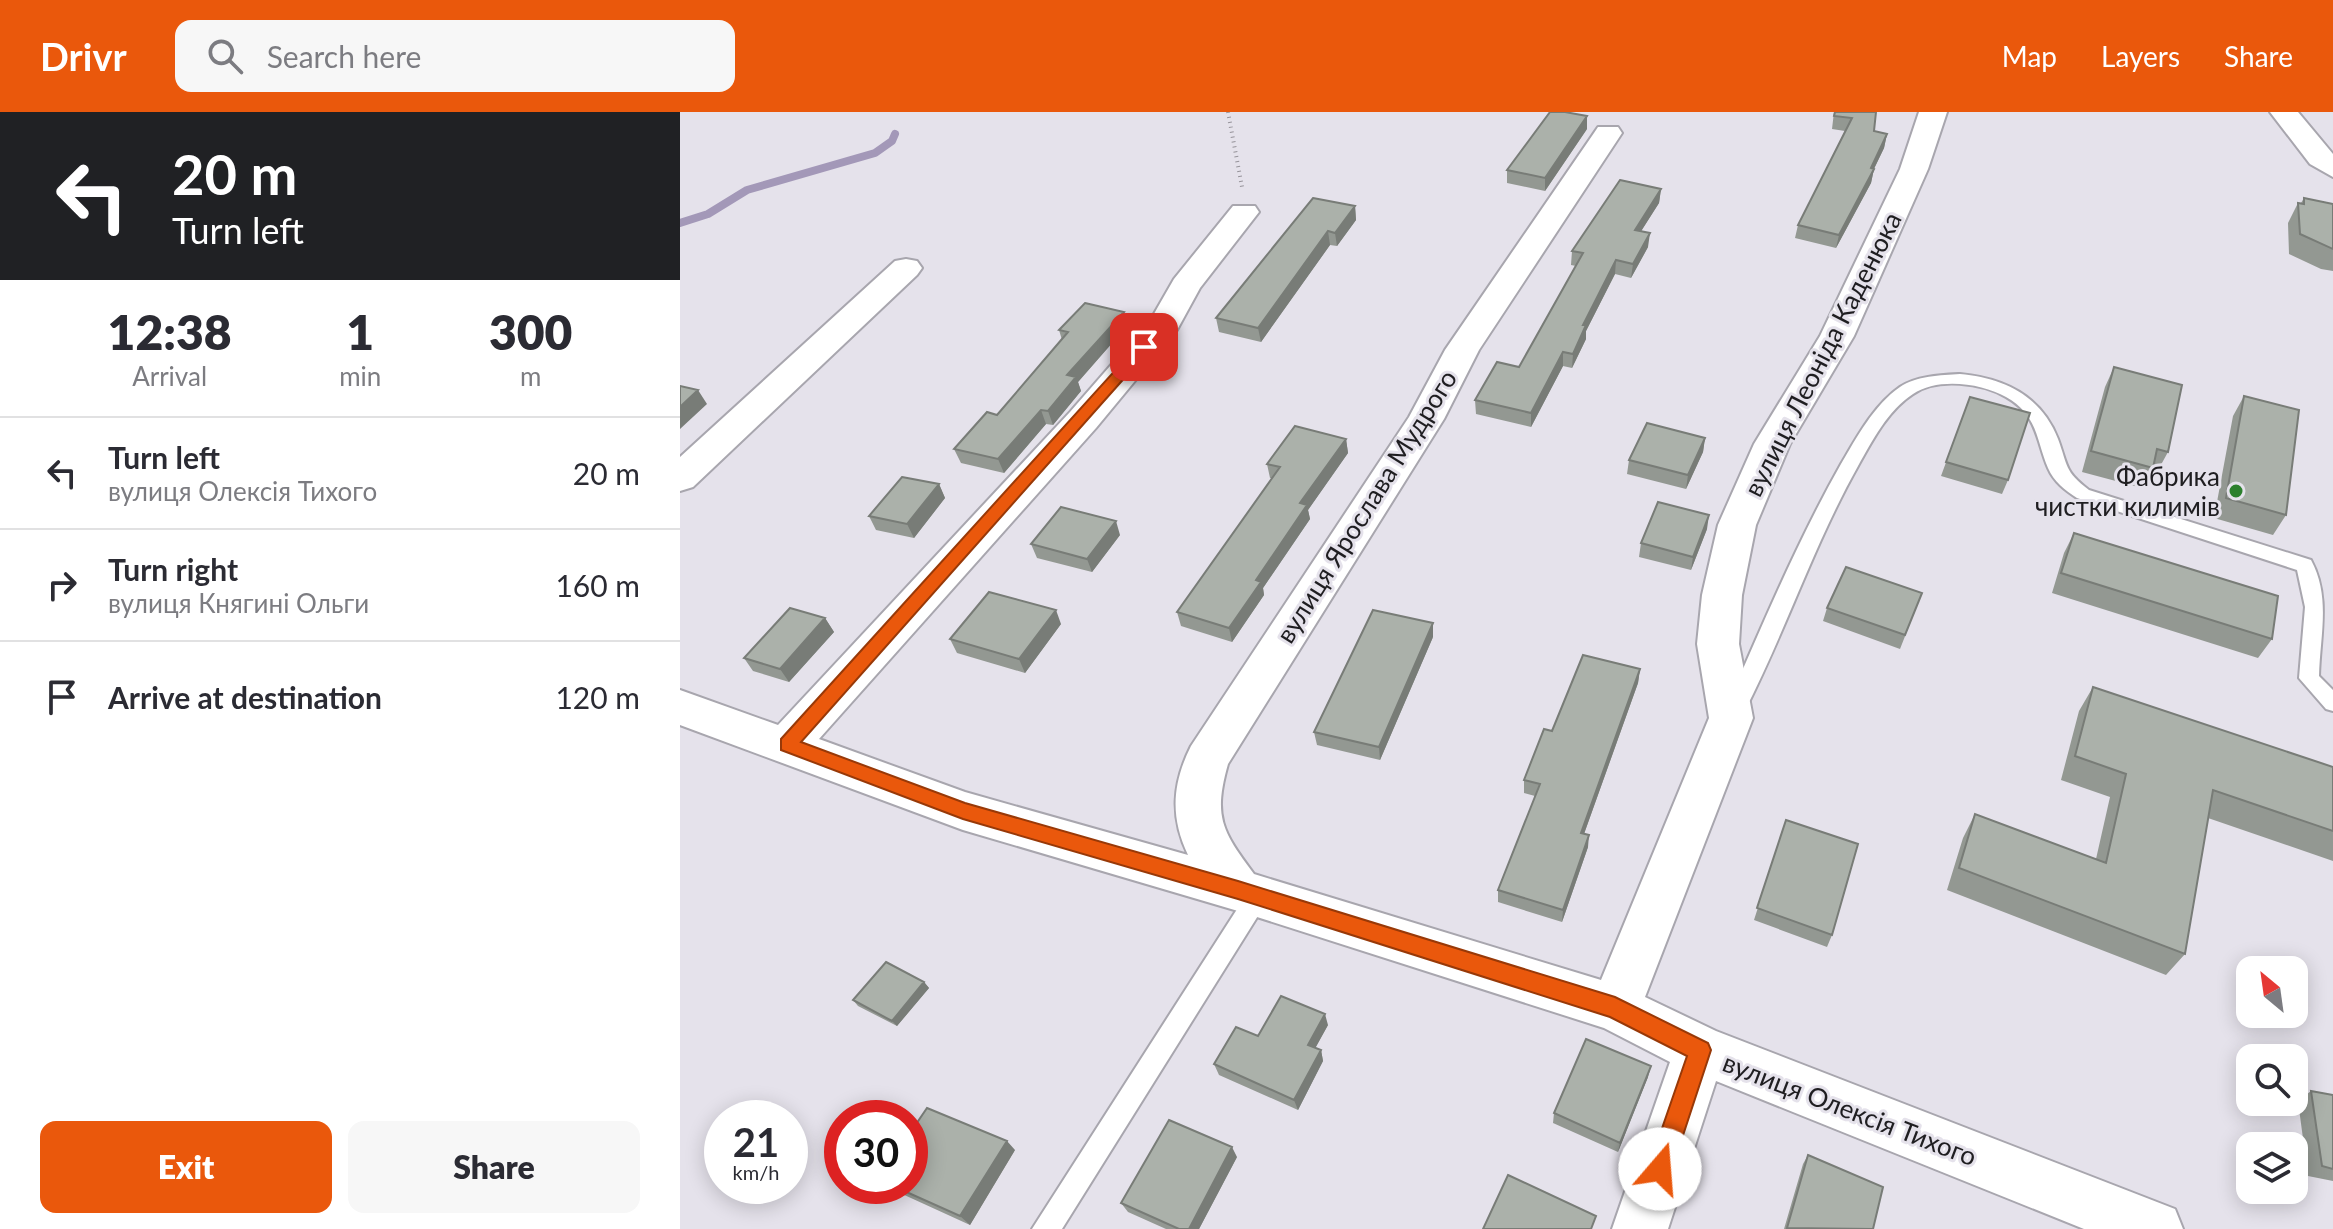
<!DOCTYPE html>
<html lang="en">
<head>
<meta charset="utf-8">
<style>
	body { margin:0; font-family:Lato,sans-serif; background:#f7f7f7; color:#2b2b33; height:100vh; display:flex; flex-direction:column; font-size:30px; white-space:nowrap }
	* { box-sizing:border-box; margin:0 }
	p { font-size:26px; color:#7c7c81 }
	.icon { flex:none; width:44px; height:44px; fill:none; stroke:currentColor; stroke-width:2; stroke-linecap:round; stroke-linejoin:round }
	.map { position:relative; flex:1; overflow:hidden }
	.panel { display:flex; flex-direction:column; background:#fff; width:680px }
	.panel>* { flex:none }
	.hud { background:#202124; color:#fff; overflow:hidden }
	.needle { width:52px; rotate:331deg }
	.buttons { position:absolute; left:1556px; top:844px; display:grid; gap:16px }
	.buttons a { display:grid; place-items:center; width:72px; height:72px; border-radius:16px; background:#fff; box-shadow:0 4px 20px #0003; font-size:40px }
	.speed { position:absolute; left:24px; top:988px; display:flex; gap:16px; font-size:40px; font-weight:700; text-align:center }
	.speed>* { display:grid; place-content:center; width:104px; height:104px; border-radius:50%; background:#fff; box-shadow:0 4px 20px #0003; line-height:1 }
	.speed small { font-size:20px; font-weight:400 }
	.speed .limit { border:12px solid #d22; background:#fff; color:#111 }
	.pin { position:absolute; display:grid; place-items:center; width:68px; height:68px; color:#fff; margin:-34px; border-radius:16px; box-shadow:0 4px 12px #0006 }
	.me { position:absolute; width:88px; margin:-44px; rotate:18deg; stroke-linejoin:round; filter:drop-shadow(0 0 6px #0008) }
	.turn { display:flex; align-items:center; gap:28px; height:168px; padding:0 40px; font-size:36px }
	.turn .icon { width:104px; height:104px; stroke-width:2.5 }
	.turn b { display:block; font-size:56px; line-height:68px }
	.eta { display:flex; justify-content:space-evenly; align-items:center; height:136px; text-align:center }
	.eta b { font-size:48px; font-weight:800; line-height:56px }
	.button { display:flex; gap:16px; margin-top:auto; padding:16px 40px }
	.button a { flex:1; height:92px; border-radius:16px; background:#ea580c; color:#fff; font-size:32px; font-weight:800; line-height:92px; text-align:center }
	.button a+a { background:#f7f7f7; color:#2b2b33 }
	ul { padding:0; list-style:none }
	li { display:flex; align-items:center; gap:24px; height:112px; padding:0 40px; border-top:2px solid #e1e1e2 }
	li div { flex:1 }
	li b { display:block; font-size:30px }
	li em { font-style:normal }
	header { display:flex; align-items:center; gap:48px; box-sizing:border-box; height:112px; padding:0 40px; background:#ea580c; color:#fff }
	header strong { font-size:38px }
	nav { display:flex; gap:44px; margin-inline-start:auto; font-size:28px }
	.search { width:560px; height:72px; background:#f7f7f7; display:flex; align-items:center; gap:20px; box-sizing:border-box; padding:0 28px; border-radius:16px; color:#7c7c81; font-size:30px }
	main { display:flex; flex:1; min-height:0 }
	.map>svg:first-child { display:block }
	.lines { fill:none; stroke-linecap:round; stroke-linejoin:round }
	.stream { stroke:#a398b8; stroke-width:8 }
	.service-casing { stroke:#a8a6ae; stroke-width:4 }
	.minor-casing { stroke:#a8a6ae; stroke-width:4 }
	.path { stroke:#96939a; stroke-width:4; stroke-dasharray:1 4; stroke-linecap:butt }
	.service { fill:#fff; fill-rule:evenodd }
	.minor { fill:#fff; fill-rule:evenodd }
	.wall { fill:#939892 }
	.shaded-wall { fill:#787c77 }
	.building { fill:#abb1aa; stroke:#787c77; stroke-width:2 }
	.route { fill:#ea580c; stroke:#983908; stroke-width:2 }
	.poi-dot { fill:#2c802d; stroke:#e5e2eb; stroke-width:3 }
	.labels { text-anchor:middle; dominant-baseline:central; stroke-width:6; stroke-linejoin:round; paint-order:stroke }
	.street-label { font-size:26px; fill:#1f1e21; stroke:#e5e2eb }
	.poi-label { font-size:26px; fill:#1f1e21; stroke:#e5e2eb; text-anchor:end }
</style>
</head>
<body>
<header>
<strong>Drivr</strong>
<div class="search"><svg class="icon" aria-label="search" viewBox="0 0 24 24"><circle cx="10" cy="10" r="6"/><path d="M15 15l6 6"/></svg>Search here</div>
<nav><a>Map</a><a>Layers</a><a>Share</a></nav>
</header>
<main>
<section class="panel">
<div class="hud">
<div class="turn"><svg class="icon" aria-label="left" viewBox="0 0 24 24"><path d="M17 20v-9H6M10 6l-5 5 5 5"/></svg><div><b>20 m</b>Turn left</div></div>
</div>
<div class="eta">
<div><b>12:38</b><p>Arrival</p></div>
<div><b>1</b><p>min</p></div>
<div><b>300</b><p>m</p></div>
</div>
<ul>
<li><svg class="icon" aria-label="left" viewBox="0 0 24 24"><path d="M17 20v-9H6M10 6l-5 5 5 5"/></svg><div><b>Turn left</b><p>вулиця Олексія Тихого</p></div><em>20 m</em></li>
<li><svg class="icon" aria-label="right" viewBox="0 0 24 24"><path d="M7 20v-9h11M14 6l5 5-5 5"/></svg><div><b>Turn right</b><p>вулиця Княгині Ольги</p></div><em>160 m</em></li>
<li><svg class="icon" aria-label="arrive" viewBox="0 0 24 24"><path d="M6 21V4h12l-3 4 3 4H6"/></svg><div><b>Arrive at destination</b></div><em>120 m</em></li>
</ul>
<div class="button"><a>Exit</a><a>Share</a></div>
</section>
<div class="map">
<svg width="1653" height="1117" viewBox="0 0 1653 1117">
	<rect width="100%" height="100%" fill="#e5e2eb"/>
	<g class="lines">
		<!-- stream -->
		<path class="stream" d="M0,111L28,102L67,78L195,41L212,29L215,22"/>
		<!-- service casing -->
		<g class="service-casing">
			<path id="service" d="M1280,262C1323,266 1361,283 1378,327C1388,354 1384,359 1409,378L1631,448C1651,485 1640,523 1639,564L1653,578V599L1646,597L1619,566L1625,495L1617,458L1397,386C1385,378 1374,370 1368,356C1356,328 1358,303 1326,285C1302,271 1257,265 1233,282C1208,298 1192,329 1178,354C1133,434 1105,521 1063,602H1049L1046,596C1082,514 1117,430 1161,352C1177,325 1194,293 1220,275C1236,264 1261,263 1280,262Z
				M578,774L586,777L589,784L586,791L382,1117H352L570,777Z"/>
		</g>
		<!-- minor casing -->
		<g class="minor-casing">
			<path id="minor" d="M1239,0H1267L1248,57L1174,224L1110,332L1076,413L1062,483L1059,532L1073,606L965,885L1036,919L1495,1097L1503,1117H1404L1036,969L988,1117H932L990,950L924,916L558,799L283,718L0,613V578L98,613L390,300L471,207L494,167L553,94H575L579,100L520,176L497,218L416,316L139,627L285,680L508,743C490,705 492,672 511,634L729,305L765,238L914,21L918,15H938L942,21L799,238L764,307L548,652C533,705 542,719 574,762L921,868L1029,606L1017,532L1022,483L1038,413L1074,332L1140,224L1220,57Z
				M1590,0H1618L1653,42V65L1630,52Z
				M226,147L237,149L242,156L237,163L13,375L0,379V345L215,149Z"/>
		</g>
		<!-- path -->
		<path class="path" d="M548,0L562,75"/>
		<!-- service -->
		<use href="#service" class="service"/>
		<!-- minor -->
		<use href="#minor" class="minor"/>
	</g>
	<!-- wall -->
	<path class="wall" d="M1154,0H1196L1194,19L1207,22L1204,36L1194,57L1191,71L1156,136L1115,126L1118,113L1165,19L1152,17Z
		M907,17L865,79L827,71V58Z
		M981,77L979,91L961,119L968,135L951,166L935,162L906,219V227L892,256L883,254L851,315L796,302L795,288L839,255L896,154L891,153L892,139Z
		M1624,86L1653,92V159L1641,157L1609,142L1608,111L1618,91H1621Z
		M675,94L676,108L657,134L650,133L581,230L539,220L536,206Z
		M444,200L447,214L398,270L401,279L373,313L366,312L324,361L281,351L274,337L317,303L382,228L379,218Z
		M1434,255L1488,340L1477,360L1472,358L1462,376L1402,360L1425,275Z
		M1564,284L1606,403L1593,423L1534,406L1553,304Z
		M1290,285L1328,368L1322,382L1261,364Z
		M1025,326L1023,340L1006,377L947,362L949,348Z
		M666,327L668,341L628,398L630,407L583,476L584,483L552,530L501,514L497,500L592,366H590L587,352Z
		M259,372L265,386L234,426L196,418L189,404Z
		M1027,417L1011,458L959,445L961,431Z
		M1394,421L1592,527L1578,546L1372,481L1384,441Z
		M440,423L412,460L357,446L351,432Z
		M1242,481L1220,537L1143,509L1147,496Z
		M145,506L154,520L109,570L73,559L64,546Z
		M381,512L345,561L277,541L270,527Z
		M753,525L700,648L637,633L634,620Z
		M960,557L958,571L904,722L908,735L882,810L818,790V778L855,684L844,681V668L872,619Z
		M1413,575L1653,655V749L1528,706L1505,842L1486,863L1267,778L1283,726L1295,702L1416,747L1430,685L1381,668L1399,599Z
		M1106,708L1152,823L1147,835L1074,808Z
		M244,870L249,876L217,914L178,894L173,888Z
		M648,913L635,936L641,938L643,949L618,998L539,963L534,952L578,924Z
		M968,965L938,1040L873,1011L874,1001Z
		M1631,979L1653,983V1069L1628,1064L1618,989Z
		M335,1038L290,1113L209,1076L206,1074H230Z
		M1128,1043L1193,1117H1104L1123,1052Z
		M557,1045L519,1117H486L448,1100L441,1091Z"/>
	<!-- shaded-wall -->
	<path class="shaded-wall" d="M907,4V17L865,79V66Z
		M1207,22L1204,36L1188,69L1194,57L1191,71L1156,136L1159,123Z
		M981,77L979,91L953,132L955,118Z
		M675,94L676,108L657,134L655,121Z
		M648,119L650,133L581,230L578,216Z
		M970,121L968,135L951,166L953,152Z
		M936,148L935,162L906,219V227L892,256L893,242L903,213Z
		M444,200L447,214L398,270L401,279L373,313L368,299L387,263Z
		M883,240V254L851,315V301Z
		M18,278L27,292L0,317V295Z
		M361,298L366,312L324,361L318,347Z
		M1025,326L1023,340L1006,377L1008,363Z
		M666,327L668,341L628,398L630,407L583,476L584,483L552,530L549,516L620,391Z
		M259,372L265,386L234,426L227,412Z
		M1029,403L1027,417L1011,458L1013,445Z
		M436,409L440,423L412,460L407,447Z
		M376,498L381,512L345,561L339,547Z
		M145,506L154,520L109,570L100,557Z
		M753,511V525L700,648L699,635Z
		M960,557L958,571L900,733L901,721Z
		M909,723L908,735L882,810L883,798Z
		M244,870L249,876L217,914L212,909Z
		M645,902L648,913L631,944L628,933Z
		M641,938L643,949L618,998L614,988Z
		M971,954L968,965L938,1040L940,1031Z
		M327,1029L335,1038L290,1113L280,1104Z
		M552,1035L557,1045L519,1117H509Z"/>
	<!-- building -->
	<path class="building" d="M870,0H885L907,4L865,66L827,58Z
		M1155,0H1196L1194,19L1207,22L1191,56L1194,57L1159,123L1118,113L1172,6L1154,4Z
		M940,68L981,77L955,118L970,121L953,152L936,148L903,213H906L893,242L883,240L851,301L795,288L817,250L839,255L903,141L892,139Z
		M633,86L675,94L655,121L648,119L578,216L536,206Z
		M1624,86L1653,92V137L1620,122L1618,91L1624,92Z
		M405,191L444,200L387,263L396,265L368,299L361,298L318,347L274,337L307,300L317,303L388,220L379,218Z
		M1434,255L1502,273L1488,340L1477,337L1473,356L1411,339Z
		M0,274L18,278L0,295Z
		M1564,284L1619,298L1606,403L1546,386Z
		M1290,285L1350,301L1328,368L1266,350Z
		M967,311L1025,326L1008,363L949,348Z
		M615,314L666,327L620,391L627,393L576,468L581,470L549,516L497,500L600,355L587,352Z
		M222,365L259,372L227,412L189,404Z
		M978,390L1029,403L1013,445L961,431Z
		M381,395L436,409L407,447L351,432Z
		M1394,421L1598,484L1592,527L1381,461Z
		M1166,455L1242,481L1225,523L1147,496Z
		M309,480L376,498L339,547L270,527Z
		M110,496L145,506L100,557L64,546Z
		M693,498L753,511L699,635L634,620Z
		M903,543L960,557L901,721L909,723L883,798L818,778L860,672L844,668L864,617L872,619Z
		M1413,575L1653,655V719L1533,678L1505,842L1279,756L1295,702L1426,751L1446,662L1395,644Z
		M1106,708L1178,732L1152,823L1077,796Z
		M206,850L244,870L212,909L173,888Z
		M601,884L645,902L628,933L641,938L614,988L534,952L556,915L578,924Z
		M906,927L971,954L940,1031L874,1001Z
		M1631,979L1653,983V1057L1642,1054Z
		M247,996L327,1029L280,1104L213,1074H230V1021Z
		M489,1008L552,1035L509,1117H499L441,1091Z
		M1128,1043L1203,1075L1193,1117L1107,1116Z
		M828,1063L916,1104L911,1117H803Z"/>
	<!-- route -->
	<path class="route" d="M459,232L472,235L121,630L285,691L558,769L935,885L1028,931L1031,938L989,1066L980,1069L972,1066L968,1057L1007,944L930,905L558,787L283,707L101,638V627Z"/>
	<!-- markers -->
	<circle class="poi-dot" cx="1556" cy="379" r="8"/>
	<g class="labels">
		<!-- street labels -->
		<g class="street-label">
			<text transform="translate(1142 242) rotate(-63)">вулиця Леоніда Каденюка</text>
			<text transform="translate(686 394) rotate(-58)">вулиця Ярослава Мудрого</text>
			<text transform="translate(1170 997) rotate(21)">вулиця Олексія Тихого</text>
		</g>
		<!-- poi labels -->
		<g class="poi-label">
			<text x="1540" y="364">Фабрика<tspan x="1540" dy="30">чистки килимів</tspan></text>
		</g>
	</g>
</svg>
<div class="buttons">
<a><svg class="needle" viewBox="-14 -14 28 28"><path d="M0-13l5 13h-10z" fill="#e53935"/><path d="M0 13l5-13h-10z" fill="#7c7c81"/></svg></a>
<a><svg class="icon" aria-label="search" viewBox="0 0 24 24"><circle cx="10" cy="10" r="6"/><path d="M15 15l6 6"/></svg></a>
<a><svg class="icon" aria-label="layers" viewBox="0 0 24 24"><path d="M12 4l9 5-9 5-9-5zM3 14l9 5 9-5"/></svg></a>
</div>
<div class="speed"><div>21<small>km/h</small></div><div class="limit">30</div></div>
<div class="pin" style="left:464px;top:235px;background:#d93025"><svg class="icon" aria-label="arrive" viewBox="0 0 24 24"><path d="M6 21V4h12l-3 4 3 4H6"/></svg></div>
<svg class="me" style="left:980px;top:1057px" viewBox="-20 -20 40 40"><circle r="19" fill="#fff"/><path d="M0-13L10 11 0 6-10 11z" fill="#ea580c"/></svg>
</div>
</main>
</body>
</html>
